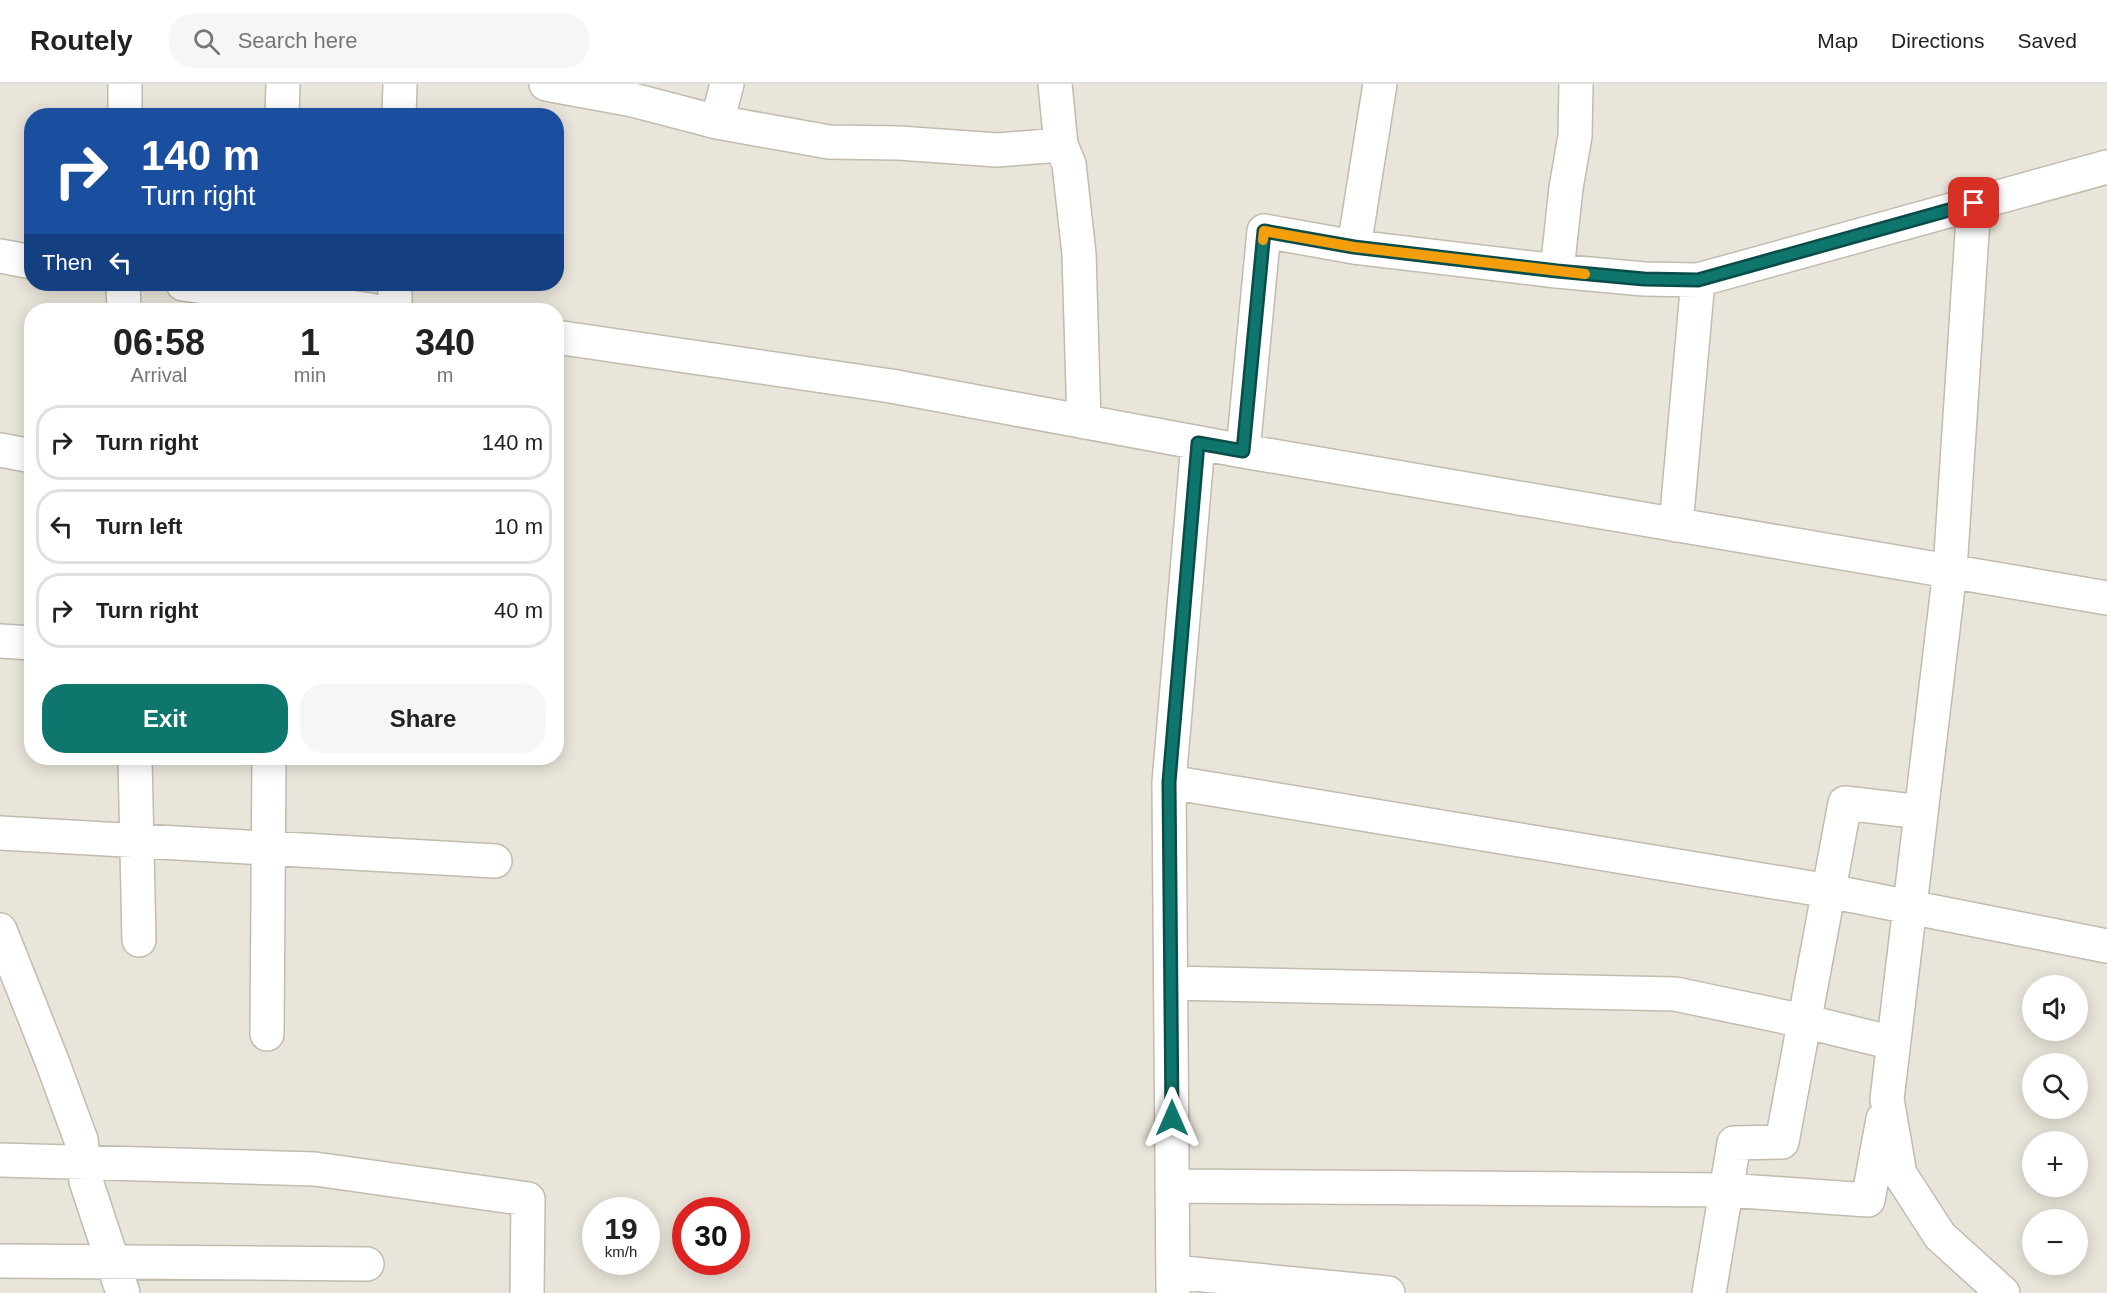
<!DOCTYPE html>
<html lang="en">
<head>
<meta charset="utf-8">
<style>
	body { margin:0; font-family:Arial,sans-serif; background:#f6f6f6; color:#222; height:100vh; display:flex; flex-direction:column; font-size:22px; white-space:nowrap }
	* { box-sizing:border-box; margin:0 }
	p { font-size:20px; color:#767676 }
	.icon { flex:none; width:33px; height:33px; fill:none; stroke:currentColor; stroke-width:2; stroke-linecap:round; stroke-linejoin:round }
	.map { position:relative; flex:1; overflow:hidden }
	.drawer { position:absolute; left:24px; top:219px; width:540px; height:462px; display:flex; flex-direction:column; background:#fff; border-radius:24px; box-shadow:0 3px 15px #0003 }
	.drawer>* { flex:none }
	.top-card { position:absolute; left:24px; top:24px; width:540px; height:183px; border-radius:24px; box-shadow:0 3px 15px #0003; background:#1a4fa0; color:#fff; overflow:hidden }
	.buttons { position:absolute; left:2022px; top:891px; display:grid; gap:12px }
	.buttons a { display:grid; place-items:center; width:66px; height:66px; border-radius:50%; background:#fff; box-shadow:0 3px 15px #0003; font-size:30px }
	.speed { position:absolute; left:582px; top:1113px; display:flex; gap:12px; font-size:30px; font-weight:700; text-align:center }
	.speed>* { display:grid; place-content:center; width:78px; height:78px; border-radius:50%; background:#fff; box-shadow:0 3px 15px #0003; line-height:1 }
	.speed small { font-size:15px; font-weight:400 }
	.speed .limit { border:9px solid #d22; background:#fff; color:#111 }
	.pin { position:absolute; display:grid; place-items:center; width:51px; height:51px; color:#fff; margin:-26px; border-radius:12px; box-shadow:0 3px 9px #0006 }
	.me { position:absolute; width:66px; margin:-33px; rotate:0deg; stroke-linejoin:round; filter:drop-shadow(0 0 4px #0008) }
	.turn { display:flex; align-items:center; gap:21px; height:126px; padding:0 18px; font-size:27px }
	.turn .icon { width:78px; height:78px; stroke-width:2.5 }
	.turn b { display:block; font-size:42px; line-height:51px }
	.then { display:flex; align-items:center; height:57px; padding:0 18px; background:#0003; gap:12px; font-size:22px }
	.eta { display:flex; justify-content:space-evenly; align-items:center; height:102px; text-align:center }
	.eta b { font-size:36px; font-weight:700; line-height:42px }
	.cta { display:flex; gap:12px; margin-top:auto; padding:12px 18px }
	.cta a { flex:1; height:69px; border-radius:24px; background:#0f766e; color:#fff; font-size:24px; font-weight:700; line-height:69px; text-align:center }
	.cta a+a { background:#f6f6f6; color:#222 }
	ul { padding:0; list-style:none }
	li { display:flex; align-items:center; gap:18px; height:75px; margin:0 12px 9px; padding:0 6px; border:3px solid #e0e0e0; border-radius:24px }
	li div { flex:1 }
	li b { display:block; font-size:22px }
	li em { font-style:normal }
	header { display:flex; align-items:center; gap:36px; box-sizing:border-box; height:84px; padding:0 30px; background:#fff; border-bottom:2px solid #e0e0e0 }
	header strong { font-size:28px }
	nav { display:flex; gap:33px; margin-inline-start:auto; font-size:21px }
	.search { width:420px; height:54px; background:#f6f6f6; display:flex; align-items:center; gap:15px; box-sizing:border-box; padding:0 21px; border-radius:24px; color:#767676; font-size:22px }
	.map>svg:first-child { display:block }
	.residential { fill:#eae5da; fill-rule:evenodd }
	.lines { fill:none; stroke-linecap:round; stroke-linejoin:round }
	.minor-casing { stroke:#c2bbae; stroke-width:36 }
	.minor { stroke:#fff; stroke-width:33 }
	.route-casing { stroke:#0a4d48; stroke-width:15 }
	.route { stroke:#0f766e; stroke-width:10 }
	.slow { stroke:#f59e0b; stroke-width:10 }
</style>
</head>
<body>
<header>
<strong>Routely</strong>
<div class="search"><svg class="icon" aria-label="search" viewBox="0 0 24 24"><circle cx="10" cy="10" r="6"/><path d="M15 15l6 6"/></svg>Search here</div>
<nav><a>Map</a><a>Directions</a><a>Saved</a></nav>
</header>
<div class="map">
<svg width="2107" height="1209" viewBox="0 0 2107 1209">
	<rect width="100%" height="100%" fill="#f6f3ec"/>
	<!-- residential -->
	<path class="residential" d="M0,0H2107V1209H0ZM32,32H556V200H32ZM32,226H556V674H32ZM2032,902H2078V946H2032ZM2032,980H2078V1024H2032ZM2032,1058H2078V1102H2032ZM596,1126H646V1178H596ZM686,1126H736V1178H686ZM2032,1136H2078V1180H2032Z"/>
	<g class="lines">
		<!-- minor casing -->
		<g class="minor-casing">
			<path id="minor" d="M546,0L633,16L717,38L829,58L899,59L997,66L1061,61
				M1055,0L1061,61L1069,80L1079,170L1084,338
				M125,32V0
				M282,32L283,0
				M399,32L400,0
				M717,38L727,0
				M1974,119L1950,486L1887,1015L1900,1090L1940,1152L2003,1209
				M1354,163L1380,0
				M0,172L32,178
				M1557,187L1566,104L1575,52L1576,0
				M123,200L124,226
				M183,200L371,226
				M395,226V200
				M556,253L891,302L1243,367L2107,514
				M0,366L32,372
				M1243,367L1264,147L1354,163L1557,187L1644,195L1698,196L2107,83
				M1676,441L1698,196
				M0,557L32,559
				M135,674L139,856
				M1169,698L1829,807L2107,862
				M0,749L495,777
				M0,846L52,977L81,1056L86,1097L123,1209
				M1171,899L1675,910L1804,937L1893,959
				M267,950L269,674
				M0,1076L315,1085L528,1115L527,1209
				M1172,1102L1726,1106L1868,1116L1883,1035
				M0,1177L367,1180
				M1173,1188L1388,1209
				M1173,1209L1169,698L1198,359
				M1709,1209L1734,1059L1782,1058L1845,719L1921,728"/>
		</g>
		<!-- minor -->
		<use href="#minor" class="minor"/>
	</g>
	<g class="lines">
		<!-- route casing -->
		<g class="route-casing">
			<path id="route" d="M1172,1034L1169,698L1198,359L1243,367L1264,147L1354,163L1557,187L1644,195L1698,196L1974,119"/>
		</g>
		<!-- route -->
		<use href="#route" class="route"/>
		<!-- slow -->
		<path class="slow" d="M1263,156L1264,147L1354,163L1585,190"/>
	</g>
</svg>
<div class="buttons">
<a><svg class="icon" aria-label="sound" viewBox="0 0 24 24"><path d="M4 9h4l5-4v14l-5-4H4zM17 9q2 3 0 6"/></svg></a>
<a><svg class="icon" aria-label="search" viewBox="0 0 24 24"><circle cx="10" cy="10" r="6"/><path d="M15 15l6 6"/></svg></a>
<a>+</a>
<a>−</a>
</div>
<div class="speed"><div>19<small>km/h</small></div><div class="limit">30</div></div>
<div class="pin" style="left:1974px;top:119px;background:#d93025"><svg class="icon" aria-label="arrive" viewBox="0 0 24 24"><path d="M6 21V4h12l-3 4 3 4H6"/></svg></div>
<svg class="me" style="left:1172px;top:1034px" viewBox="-20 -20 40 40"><path d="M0-17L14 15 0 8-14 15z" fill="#0f766e" stroke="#fff" stroke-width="4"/></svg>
<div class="top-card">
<div class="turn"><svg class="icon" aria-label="right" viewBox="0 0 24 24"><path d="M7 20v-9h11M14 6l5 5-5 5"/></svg><div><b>140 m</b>Turn right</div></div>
<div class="then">Then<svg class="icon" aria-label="left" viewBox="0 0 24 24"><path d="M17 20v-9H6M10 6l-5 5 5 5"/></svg></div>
</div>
<section class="drawer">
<div class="eta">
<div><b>06:58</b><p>Arrival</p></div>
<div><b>1</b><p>min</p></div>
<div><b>340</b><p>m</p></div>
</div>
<ul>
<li><svg class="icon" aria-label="right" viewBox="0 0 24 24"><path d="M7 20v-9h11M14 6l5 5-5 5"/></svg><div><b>Turn right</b></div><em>140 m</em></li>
<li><svg class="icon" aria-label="left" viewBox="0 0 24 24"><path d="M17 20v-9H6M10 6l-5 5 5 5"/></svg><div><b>Turn left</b></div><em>10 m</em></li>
<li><svg class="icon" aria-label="right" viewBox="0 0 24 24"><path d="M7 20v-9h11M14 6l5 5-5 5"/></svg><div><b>Turn right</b></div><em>40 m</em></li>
</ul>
<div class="cta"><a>Exit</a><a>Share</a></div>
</section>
</div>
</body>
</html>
